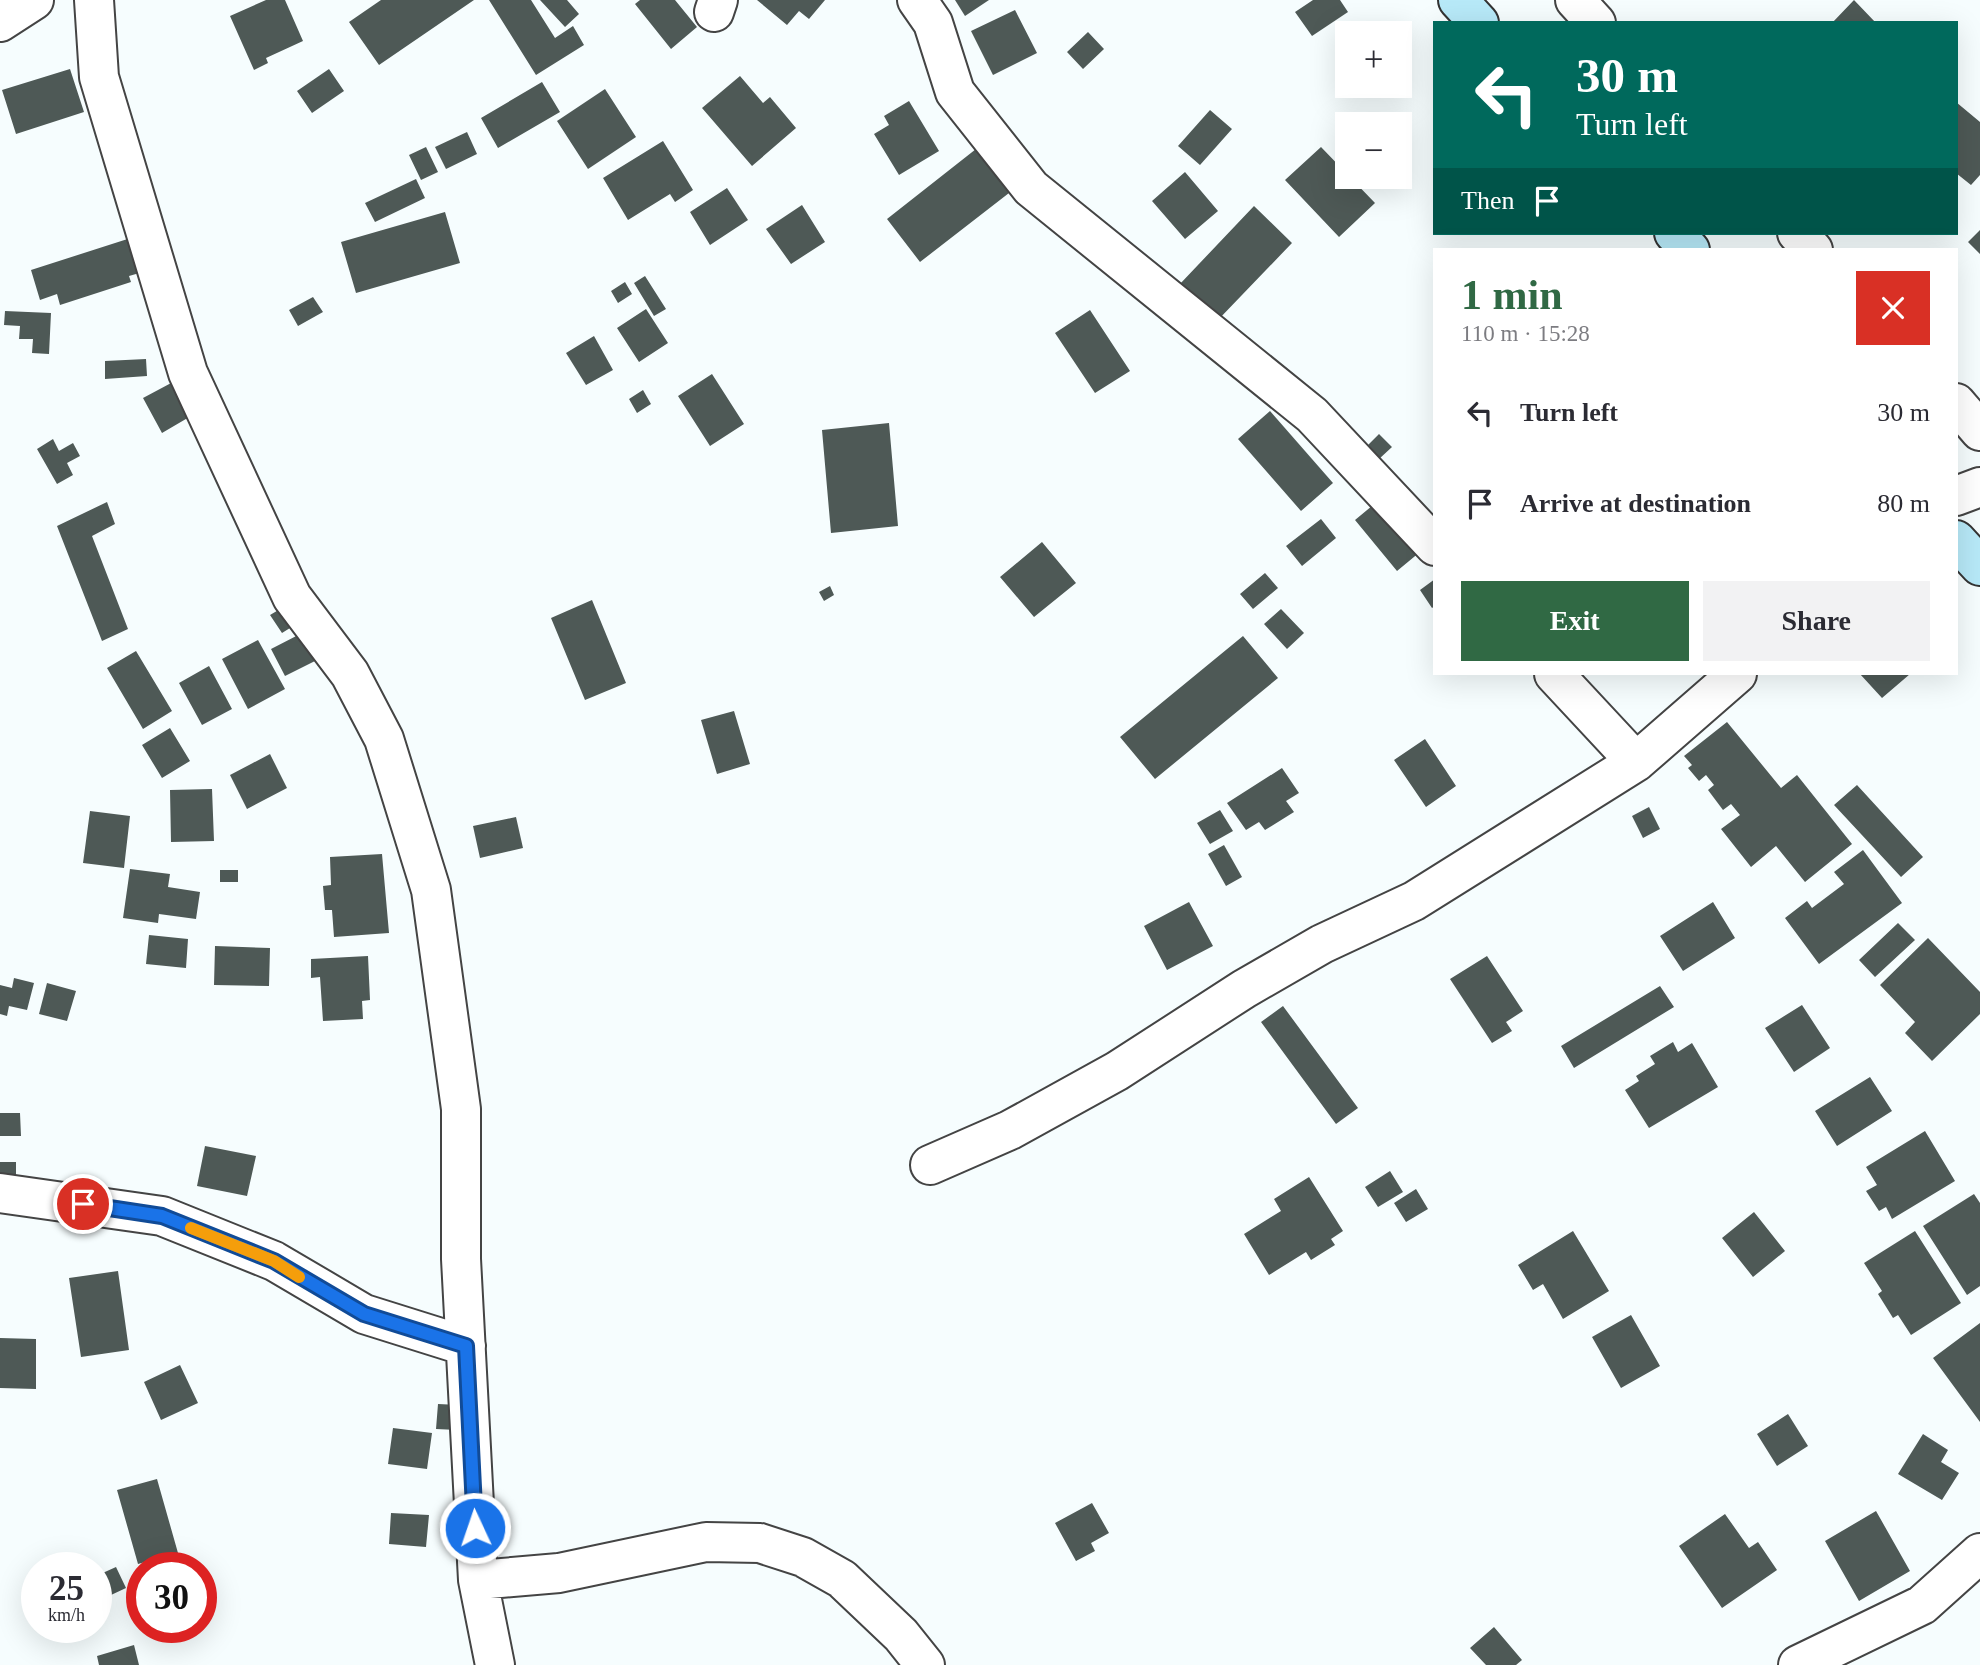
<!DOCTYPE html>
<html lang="en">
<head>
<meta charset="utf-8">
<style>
	body { margin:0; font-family:"Times New Roman",serif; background:#f2f2f3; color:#2b2b33; height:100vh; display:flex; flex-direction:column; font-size:26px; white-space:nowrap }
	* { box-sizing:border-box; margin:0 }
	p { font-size:23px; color:#7c7c81 }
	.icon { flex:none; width:38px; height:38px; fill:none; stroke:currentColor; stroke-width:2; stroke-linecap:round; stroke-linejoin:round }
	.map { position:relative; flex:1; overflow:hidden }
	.side { position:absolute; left:1433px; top:248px; width:525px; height:427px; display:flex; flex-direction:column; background:#fff; border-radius:0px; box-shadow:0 7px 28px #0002 }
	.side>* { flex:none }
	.guide { position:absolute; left:1433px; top:21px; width:525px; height:214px; border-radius:0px; box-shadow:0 7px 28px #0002; background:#00695c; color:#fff; overflow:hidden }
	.fabs { position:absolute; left:1335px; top:21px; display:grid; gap:14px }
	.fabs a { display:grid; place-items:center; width:77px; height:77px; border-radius:0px; background:#fff; box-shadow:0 7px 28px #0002; font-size:35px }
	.speed { position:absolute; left:21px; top:1552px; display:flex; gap:14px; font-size:35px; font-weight:700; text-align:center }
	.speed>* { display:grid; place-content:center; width:91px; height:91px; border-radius:50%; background:#fff; box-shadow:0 7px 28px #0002; line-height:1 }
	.speed small { font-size:18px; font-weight:400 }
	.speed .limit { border:10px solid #d22; background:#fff; color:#111 }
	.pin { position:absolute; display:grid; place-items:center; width:60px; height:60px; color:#fff; margin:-30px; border:4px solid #fff; border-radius:50%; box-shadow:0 2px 7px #0007 }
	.me { position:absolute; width:77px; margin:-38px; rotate:357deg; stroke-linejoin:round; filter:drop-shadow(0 0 5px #0008) }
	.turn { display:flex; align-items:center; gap:24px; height:147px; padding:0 28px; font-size:32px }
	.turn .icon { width:91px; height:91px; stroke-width:2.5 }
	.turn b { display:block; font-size:49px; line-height:60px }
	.then { display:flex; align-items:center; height:66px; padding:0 28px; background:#0003; gap:14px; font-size:26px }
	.round { display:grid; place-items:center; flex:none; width:74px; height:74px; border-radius:0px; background:#f2f2f3 }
	.headline { display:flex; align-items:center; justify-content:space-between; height:119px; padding:0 28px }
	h1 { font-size:42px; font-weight:700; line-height:52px; color:#306944 }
	.action { display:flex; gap:14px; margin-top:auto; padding:14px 28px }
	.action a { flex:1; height:80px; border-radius:0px; background:#306944; color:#fff; font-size:28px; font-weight:700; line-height:80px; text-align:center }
	.action a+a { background:#f2f2f3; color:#2b2b33 }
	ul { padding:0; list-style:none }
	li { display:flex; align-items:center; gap:21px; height:91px; padding:0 28px }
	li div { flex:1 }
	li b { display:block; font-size:26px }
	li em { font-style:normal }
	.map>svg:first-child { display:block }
	.building { fill:#4e5956 }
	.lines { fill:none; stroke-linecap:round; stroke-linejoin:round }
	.minor-casing { stroke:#444; stroke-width:42 }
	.secondary-casing { stroke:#333; stroke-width:42 }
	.minor { stroke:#fff; stroke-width:38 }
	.secondary { stroke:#b7e9f8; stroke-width:38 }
	.route-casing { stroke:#114b97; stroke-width:18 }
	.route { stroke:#1a73e8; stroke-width:12 }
	.slow { stroke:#f59e0b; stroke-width:12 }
</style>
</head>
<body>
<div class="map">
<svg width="1980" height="1665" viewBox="0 0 1980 1665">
	<rect width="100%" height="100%" fill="#f6fdfe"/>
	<!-- building -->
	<path class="building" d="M266,0H285L303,41L266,58L268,63L254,70L230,16Z
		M381,0H474L379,65L349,22Z
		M489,0H531L555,38L573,26L584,45L536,75Z
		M540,0H567L579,14L565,27Z
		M640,0H675L697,27L671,49L635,4Z
		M757,0H825L809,19L799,11L787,25Z
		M955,0H989L965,16Z
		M1313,0H1340L1348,12L1312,36L1295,12Z
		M1854,0L1876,23H1832Z
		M1015,10L1037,53L993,75L971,31Z
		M1088,32L1104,49L1083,69L1067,52Z
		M70,69L84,112L16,134L2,90Z
		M329,69L344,91L312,113L297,91Z
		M740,76L763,103L770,97L796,128L752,166L702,108Z
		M542,82L560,112L498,148L481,118Z
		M605,89L636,137L588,169L557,121Z
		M909,101L939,151L899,175L874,134L889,125L884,116Z
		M1956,102L1980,122V175L1971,185L1956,173Z
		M1210,110L1232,129L1200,165L1178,146Z
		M467,132L477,154L446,169L435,147Z
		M663,141L693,190L675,202L670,194L628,220L603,178Z
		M426,147L438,172L421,180L409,155Z
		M1321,147L1375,203L1339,237L1285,180Z
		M976,149L1009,193L920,262L887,219Z
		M1185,172L1218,211L1185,239L1152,201Z
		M416,179L425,198L375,222L365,203Z
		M727,188L748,220L710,245L690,212Z
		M802,205L825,242L791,264L766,229Z
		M1254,206L1292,243L1217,321L1179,285Z
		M445,212L460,263L356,293L341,242Z
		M1980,230V254L1968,242Z
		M140,235L150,270L129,276L131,282L60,305L57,294L40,300L31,270Z
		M645,276L666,309L654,316L634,283Z
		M625,282L632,294L618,303L611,291Z
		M313,297L323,312L298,326L289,310Z
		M646,309L668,343L639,362L617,328Z
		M1090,310L1130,371L1095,393L1055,333Z
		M5,311L51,313L49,354L32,353L33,339H19L20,326L4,325Z
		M594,336L613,370L586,385L566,353Z
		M146,359L147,376L105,379V361Z
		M712,374L744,424L710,446L678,396Z
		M173,382L191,416L162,433L143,398Z
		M643,390L651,404L637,413L629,399Z
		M1270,411L1333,483L1301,511L1238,439Z
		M889,423L898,526L831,533L822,430Z
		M1379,434L1392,447L1379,459L1367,446Z
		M53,439L59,451L73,443L80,456L67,463L73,475L57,484L37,449Z
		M1384,496L1426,547L1397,571L1355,520Z
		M107,502L115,524L92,536L128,629L102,641L57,526Z
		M1321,519L1336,538L1302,566L1286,546Z
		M1042,542L1076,583L1034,617L1000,577Z
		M1265,573L1278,588L1253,609L1240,594Z
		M1435,579V606L1432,608L1420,590Z
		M830,586L834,595L824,601L819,592Z
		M592,600L626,683L585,700L551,618Z
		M287,605L298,623L282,633L270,615Z
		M1281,609L1304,633L1287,649L1264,624Z
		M306,631L321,658L285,676L271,649Z
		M1243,636L1278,678L1155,779L1120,737Z
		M258,640L285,689L248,709L222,659Z
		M136,651L172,711L143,729L107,668Z
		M209,666L232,709L202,725L179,683Z
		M1860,674H1910L1882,698Z
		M734,711L750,764L717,774L701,720Z
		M1727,722L1781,788L1797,775L1852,844L1805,882L1776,846L1751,867L1721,829L1740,815L1731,804L1723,810L1708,790L1714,785L1706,775L1699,781L1688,768L1692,765L1684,756Z
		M170,728L190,761L162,778L142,745Z
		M1425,739L1456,786L1426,807L1394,760Z
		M270,754L287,788L247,809L230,775Z
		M1282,768L1299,793L1286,801L1294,812L1265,830L1259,822L1246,830L1227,803Z
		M1857,785L1923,857L1901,877L1834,805Z
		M212,789L214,841L171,842L170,790Z
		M1649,807L1660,829L1643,838L1632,816Z
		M1220,810L1233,831L1210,844L1197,823Z
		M90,811L130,816L124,868L83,863Z
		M516,817L523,848L480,858L473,826Z
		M1224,845L1242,877L1226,886L1208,854Z
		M1863,850L1902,903L1819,964L1785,918L1807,901L1812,908L1844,884L1834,872Z
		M382,854L389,933L334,937L332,910H325L323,886L331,885L330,857Z
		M130,869L170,874L168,887L200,892L196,919L159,914L158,923L123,918Z
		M220,870H238V882H220Z
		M1189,902L1213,946L1167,970L1144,926Z
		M1713,902L1735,938L1683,971L1660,936Z
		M1898,923L1915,940L1875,977L1859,960Z
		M149,935L188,939L186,968L146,964Z
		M1928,938L1980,992V1014L1932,1061L1905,1033L1915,1022L1880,985Z
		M215,946L270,948L269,986L214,985Z
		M368,956L370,1000L362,1001L363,1019L323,1021L320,977L311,978V959Z
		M1487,956L1523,1011L1506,1022L1512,1031L1492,1043L1450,979Z
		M14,978L34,983L27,1010L9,1006L7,1016L0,1014V985L12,988Z
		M47,983L76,991L67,1021L39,1014Z
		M1660,986L1674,1007L1574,1068L1561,1046Z
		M1802,1005L1830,1048L1794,1072L1765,1028Z
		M1283,1006L1358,1108L1336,1124L1261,1022Z
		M1673,1042L1678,1052L1692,1043L1718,1087L1649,1128L1625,1090L1639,1081L1636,1076L1655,1064L1650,1056Z
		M1870,1077L1892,1111L1837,1146L1815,1111Z
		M0,1113H20L21,1136H0Z
		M1925,1131L1955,1181L1892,1219L1886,1207L1879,1211L1866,1191L1877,1185L1866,1167Z
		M205,1146L256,1156L247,1196L197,1186Z
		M0,1162H16V1180L0,1179Z
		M1390,1171L1403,1192L1378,1207L1365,1187Z
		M1309,1177L1343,1231L1331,1239L1335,1245L1311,1260L1306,1252L1269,1275L1244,1234L1281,1211L1274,1199Z
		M1416,1189L1428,1209L1406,1222L1394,1203Z
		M1974,1194L1980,1203V1286L1967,1295L1923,1226Z
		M1754,1212L1785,1251L1753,1277L1722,1238Z
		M1573,1231L1609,1291L1563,1319L1543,1284L1533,1290L1518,1265Z
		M1915,1231L1961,1303L1911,1335L1898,1315L1893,1318L1878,1294L1882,1291L1864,1263Z
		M118,1271L129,1350L81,1357L69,1278Z
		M1631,1315L1660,1366L1621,1388L1592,1337Z
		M1980,1323V1422L1933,1358Z
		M0,1338L36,1339V1389L0,1388Z
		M180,1365L198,1403L161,1420L144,1382Z
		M438,1404L459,1405L457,1430L436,1429Z
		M1788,1414L1808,1446L1777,1466L1757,1434Z
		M393,1428L432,1433L427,1469L388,1464Z
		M1923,1434L1948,1450L1941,1462L1959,1473L1942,1500L1898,1474Z
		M157,1479L178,1553L138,1564L117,1490Z
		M1092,1503L1109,1533L1091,1543L1095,1551L1076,1561L1055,1523Z
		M1876,1511L1910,1571L1859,1601L1825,1541Z
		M391,1513L429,1515L426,1547L389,1544Z
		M1725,1514L1749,1548L1758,1542L1777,1570L1722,1608L1679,1546Z
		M116,1567L126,1588L96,1602V1576Z
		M1494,1627L1522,1660L1516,1665H1486L1470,1648Z
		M134,1645L139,1665H99L97,1656Z"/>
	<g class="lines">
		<!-- minor casing -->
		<g class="minor-casing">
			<path id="minor" d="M94,0L99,77L188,373L292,597L350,674L384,739L431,890L461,1109V1259L478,1580L495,1665
				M917,0L933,23L955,92L1031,188L1312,415L1435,546
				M1575,0L1596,23
				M714,12L718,0
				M0,22L34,0
				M1797,233L1813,250
				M1956,403L1980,431
				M1956,496L1980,487
				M1554,674L1636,762
				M930,1165L1010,1130L1117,1071L1244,989L1322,944L1414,901L1636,762L1737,674
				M0,1193L162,1216L274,1261L364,1314L466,1346
				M478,1580L559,1573L706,1542L760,1543L803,1557L842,1579L901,1635L925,1665
				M1798,1665L1922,1605L1980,1553"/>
		</g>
		<!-- secondary casing -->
		<g class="secondary-casing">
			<path id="secondary" d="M1458,0L1479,23
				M1674,233L1690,250
				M1956,540L1980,566"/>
		</g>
		<!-- minor -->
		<use href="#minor" class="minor"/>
		<!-- secondary -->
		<use href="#secondary" class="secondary"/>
	</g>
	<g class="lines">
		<!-- route casing -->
		<g class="route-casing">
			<path id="route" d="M83,1204L162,1216L274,1261L364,1314L466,1346L475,1528"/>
		</g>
		<!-- route -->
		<use href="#route" class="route"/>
		<!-- slow -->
		<path class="slow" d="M191,1228L274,1261L299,1277"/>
	</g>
</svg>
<div class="fabs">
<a>+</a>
<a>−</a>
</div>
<div class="speed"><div>25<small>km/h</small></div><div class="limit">30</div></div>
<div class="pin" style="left:83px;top:1204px;background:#d93025"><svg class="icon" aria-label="arrive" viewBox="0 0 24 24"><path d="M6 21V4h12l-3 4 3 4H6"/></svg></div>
<svg class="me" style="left:475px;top:1528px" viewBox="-20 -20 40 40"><circle r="17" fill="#1a73e8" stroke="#fff" stroke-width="3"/><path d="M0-11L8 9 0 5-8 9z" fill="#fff"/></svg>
<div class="guide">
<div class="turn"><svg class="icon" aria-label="left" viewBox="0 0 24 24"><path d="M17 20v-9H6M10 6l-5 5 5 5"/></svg><div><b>30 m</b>Turn left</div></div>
<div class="then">Then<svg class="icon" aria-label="arrive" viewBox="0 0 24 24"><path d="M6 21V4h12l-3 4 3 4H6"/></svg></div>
</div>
<section class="side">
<div class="headline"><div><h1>1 min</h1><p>110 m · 15:28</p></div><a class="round" style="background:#d93025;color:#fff"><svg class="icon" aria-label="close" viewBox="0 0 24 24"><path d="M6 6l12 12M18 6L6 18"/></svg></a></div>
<ul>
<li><svg class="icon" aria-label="left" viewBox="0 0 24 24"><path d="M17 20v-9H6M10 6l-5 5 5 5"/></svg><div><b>Turn left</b></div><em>30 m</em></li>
<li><svg class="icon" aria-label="arrive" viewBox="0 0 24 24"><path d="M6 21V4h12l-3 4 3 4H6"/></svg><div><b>Arrive at destination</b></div><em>80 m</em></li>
</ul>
<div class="action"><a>Exit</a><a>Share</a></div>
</section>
</div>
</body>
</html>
